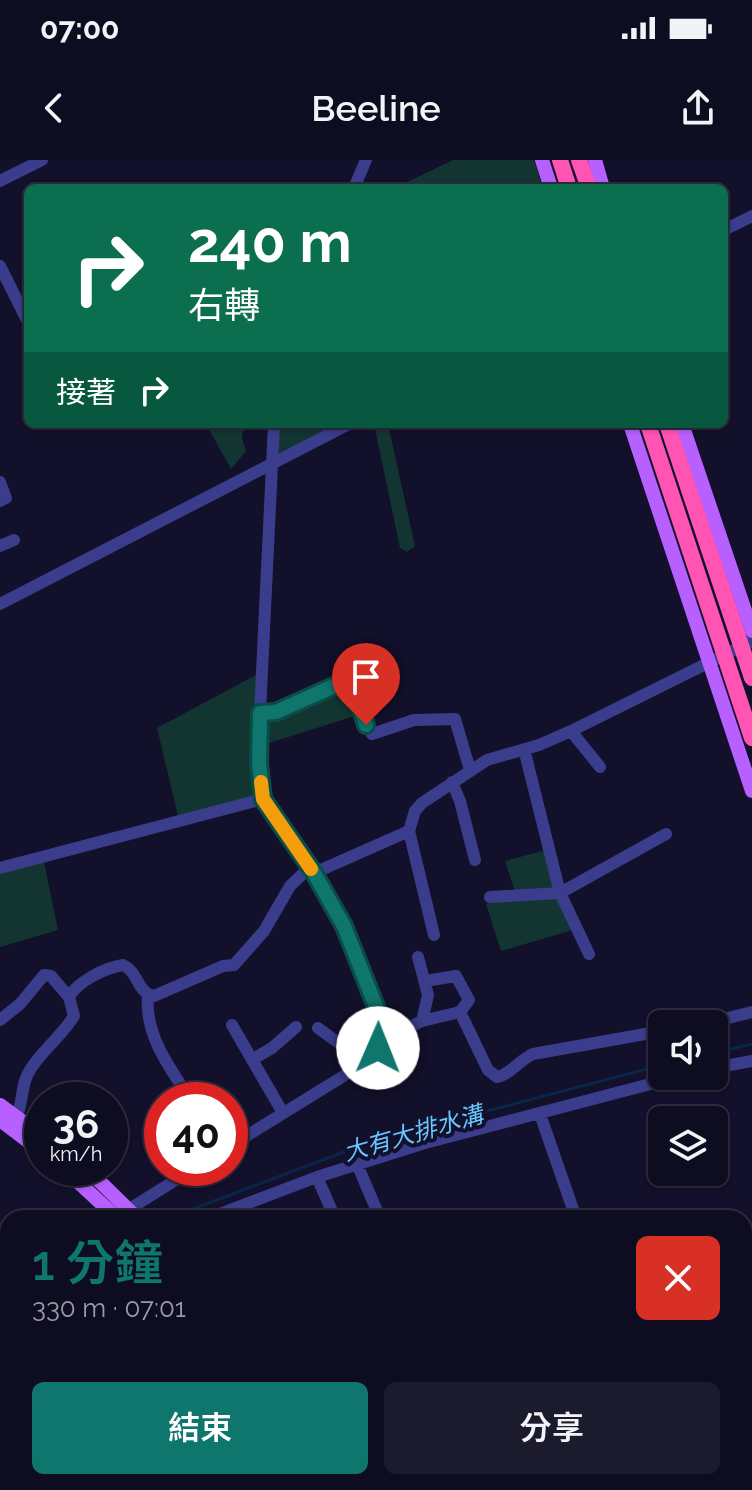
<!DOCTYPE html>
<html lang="zh-TW">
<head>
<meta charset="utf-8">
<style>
	body { margin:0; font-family:Raleway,"Noto Sans TC",sans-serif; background:#1c1a2d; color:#f1f3f6; height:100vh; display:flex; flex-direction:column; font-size:30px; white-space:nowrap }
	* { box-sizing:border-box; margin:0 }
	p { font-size:26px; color:#9b9ba5 }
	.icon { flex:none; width:44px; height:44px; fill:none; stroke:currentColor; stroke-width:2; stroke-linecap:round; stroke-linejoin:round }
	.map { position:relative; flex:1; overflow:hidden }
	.panel { position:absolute; left:0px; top:1050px; width:752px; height:280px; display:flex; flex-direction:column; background:#0e0c20; border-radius:24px 24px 0 0; box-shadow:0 2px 6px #0004,0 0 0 2px #2e2c3e }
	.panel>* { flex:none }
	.guide { position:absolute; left:24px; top:24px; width:704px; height:244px; border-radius:12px; box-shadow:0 2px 6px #0004,0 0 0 2px #2e2c3e; background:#0b6e4f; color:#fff; overflow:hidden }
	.buttons { position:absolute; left:648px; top:850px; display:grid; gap:16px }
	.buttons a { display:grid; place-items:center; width:80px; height:80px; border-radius:12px; background:#0e0c20; box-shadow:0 2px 6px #0004,0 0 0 2px #2e2c3e; font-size:40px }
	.speed { position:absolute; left:24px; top:922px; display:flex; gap:16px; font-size:40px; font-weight:700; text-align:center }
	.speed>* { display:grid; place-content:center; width:104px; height:104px; border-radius:50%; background:#0e0c20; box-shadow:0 2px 6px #0004,0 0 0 2px #2e2c3e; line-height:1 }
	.speed small { font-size:20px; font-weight:400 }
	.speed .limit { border:12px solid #d22; background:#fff; color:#111 }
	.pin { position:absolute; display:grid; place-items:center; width:68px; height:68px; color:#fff; margin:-82px -34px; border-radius:50% 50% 50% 0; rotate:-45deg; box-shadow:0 0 8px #0007 }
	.pin .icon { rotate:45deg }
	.me { position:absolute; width:88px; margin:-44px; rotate:1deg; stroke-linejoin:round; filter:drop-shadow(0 0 6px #0008) }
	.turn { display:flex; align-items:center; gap:28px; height:168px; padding:0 32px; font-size:36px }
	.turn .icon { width:104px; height:104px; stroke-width:2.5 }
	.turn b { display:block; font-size:56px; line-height:68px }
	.then { display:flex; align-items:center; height:76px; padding:0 32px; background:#0003; gap:16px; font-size:30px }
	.round { display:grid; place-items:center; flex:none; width:84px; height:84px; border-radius:12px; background:#1c1a2d }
	.headline { display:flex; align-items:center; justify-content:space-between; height:136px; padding:0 32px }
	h1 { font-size:48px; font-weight:600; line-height:60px; color:#0f766e }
	.action { display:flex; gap:16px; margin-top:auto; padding:16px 32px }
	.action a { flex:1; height:92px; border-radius:12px; background:#0f766e; color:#fff; font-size:32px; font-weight:600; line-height:92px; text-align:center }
	.action a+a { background:#1c1a2d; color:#f1f3f6 }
	.status { display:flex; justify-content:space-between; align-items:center; height:56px; padding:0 40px; background:#0e0c20; direction:ltr }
	.status svg { height:22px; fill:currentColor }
	header { display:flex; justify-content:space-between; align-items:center; height:104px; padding:0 32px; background:#0e0c20; font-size:36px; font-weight:600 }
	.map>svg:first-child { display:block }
	.green { fill:#123531 }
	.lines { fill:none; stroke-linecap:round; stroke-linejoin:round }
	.stream { stroke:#09264a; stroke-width:3 }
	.minor { stroke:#393d8b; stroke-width:12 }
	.major { stroke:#b760ff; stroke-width:14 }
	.highway { stroke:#ff54b4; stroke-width:16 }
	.highway-bridge { stroke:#ff54b4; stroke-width:16 }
	.route-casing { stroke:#0a4d48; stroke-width:20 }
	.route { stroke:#0f766e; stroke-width:14 }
	.slow { stroke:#f59e0b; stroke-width:14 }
	.labels { text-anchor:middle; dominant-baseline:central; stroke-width:8; stroke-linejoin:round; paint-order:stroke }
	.water-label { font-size:24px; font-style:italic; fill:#67c5ff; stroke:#12102a }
</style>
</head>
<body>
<div class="status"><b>07:00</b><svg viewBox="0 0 49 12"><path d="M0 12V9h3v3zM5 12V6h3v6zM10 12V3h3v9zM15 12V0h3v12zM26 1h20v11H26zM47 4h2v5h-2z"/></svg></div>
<header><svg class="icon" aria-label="back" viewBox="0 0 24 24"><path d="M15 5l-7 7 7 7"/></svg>Beeline<svg class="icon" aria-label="share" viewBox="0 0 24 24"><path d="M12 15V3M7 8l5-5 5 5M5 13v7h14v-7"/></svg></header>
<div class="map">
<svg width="752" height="1330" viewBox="0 0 752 1330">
	<rect width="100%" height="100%" fill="#12102a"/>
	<!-- green -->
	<path class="green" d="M453,0H534L543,28H395Z
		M206,264H254L243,271L242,278L246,291L231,309Z
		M279,264H337L279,294Z
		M374,264H388L415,386L407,392L400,388Z
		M256,515L253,613L260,636L179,660L157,568Z
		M342,525L355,556L269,583L268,560L326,528Z
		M545,690L580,768L501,791L486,744L516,735L505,701Z
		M44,702L58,770L0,787V713Z"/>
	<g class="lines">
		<!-- stream -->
		<path class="stream" d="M714,893L752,884
			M169,1058L373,981L662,905
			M0,1117L8,1115"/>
		<!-- minor -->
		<path class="minor" d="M0,21L42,0
			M354,28L366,0
			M724,70L752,56
			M0,106L28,162
			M0,322L6,338L0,341
			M0,386L14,380
			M0,444L349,264
			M260,553L276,552L343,522L353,526L372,574L414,560L455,559L470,610
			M571,571L600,607
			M524,589L560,733L589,794
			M452,622L460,641L475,700
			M409,671L434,775
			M0,708L263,639
			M314,713L409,671L415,651L422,643L487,600L539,585L571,571L752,481
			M490,737L560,733L666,674
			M418,797L428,835L422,861
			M425,821L456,816L469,840L460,852
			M148,835C144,874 170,909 191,940
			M0,860L20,844L44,815L51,816L69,837
			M704,864L752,852
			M232,865L283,953
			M318,868L351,892L369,898
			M388,877L422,861L460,852L488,910L497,917C510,915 519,900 533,894L662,871
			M253,899L272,888L296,867
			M714,908L752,901
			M540,954L576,1058
			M16,958C24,942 20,925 30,910C42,890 62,876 74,856L69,837C78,821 105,808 123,805C139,812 136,832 154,836L223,806L234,805L264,771L290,726L310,707
			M230,986L355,909L388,877L344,766L314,713L263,639L259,604L260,553L274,264
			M357,1004L380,1058
			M317,1017L335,1058
			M123,1053L195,1008
			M209,1058L317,1017L425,983L681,916
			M0,1102L8,1100
			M0,1135L8,1134
			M0,1283L8,1284
			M744,1316L752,1312
			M161,1322H194
			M263,1322L264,1330
			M655,1322L656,1330
			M42,1330L67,1322
			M720,1330L734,1322"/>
		<!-- major -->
		<path class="major" d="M542,0L551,28
			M595,0L603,28
			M630,264L752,631
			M682,264L752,471
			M0,945L42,976
			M0,960L42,992
			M63,1008L117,1058
			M86,1008L137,1058
			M194,1322V1330
			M209,1322V1330"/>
		<!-- highway -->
		<path class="highway" d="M560,0L569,28
			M579,0L589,28"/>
		<!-- highway-bridge -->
		<path class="highway-bridge" d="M648,264L752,578
			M667,264L752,518"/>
	</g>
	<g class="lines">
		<!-- route casing -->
		<g class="route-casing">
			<path id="route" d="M366,565L353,526L343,522L276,552L260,553L259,604L263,639L314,713L344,766L388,877L378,888"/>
		</g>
		<!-- route -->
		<use href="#route" class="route"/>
		<!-- slow -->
		<path class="slow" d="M261,622L263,639L311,709"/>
	</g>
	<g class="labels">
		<!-- water labels -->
		<g class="water-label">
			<text transform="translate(413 973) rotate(-16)">大有大排水溝</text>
		</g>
	</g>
</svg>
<div class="buttons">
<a><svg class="icon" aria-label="sound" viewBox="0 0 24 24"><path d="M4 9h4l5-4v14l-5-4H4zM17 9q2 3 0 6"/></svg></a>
<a><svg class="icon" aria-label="layers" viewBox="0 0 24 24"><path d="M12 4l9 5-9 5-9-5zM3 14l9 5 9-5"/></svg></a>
</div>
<div class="speed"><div>36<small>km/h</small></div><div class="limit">40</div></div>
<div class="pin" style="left:366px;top:565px;background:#d93025"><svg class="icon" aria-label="arrive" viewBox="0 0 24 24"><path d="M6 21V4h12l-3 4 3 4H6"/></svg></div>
<svg class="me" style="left:378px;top:888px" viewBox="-20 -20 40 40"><circle r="19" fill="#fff"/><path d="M0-13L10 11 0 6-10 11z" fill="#0f766e"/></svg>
<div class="guide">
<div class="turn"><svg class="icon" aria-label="right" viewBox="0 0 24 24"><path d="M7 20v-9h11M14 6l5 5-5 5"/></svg><div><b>240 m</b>右轉</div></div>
<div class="then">接著<svg class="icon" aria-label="right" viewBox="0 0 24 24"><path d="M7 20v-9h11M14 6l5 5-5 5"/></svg></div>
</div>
<section class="panel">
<div class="headline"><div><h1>1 分鐘</h1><p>330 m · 07:01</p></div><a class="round" style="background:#d93025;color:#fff"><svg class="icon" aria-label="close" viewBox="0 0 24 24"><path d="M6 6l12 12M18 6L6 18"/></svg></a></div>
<div class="action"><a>結束</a><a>分享</a></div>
</section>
</div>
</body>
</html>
